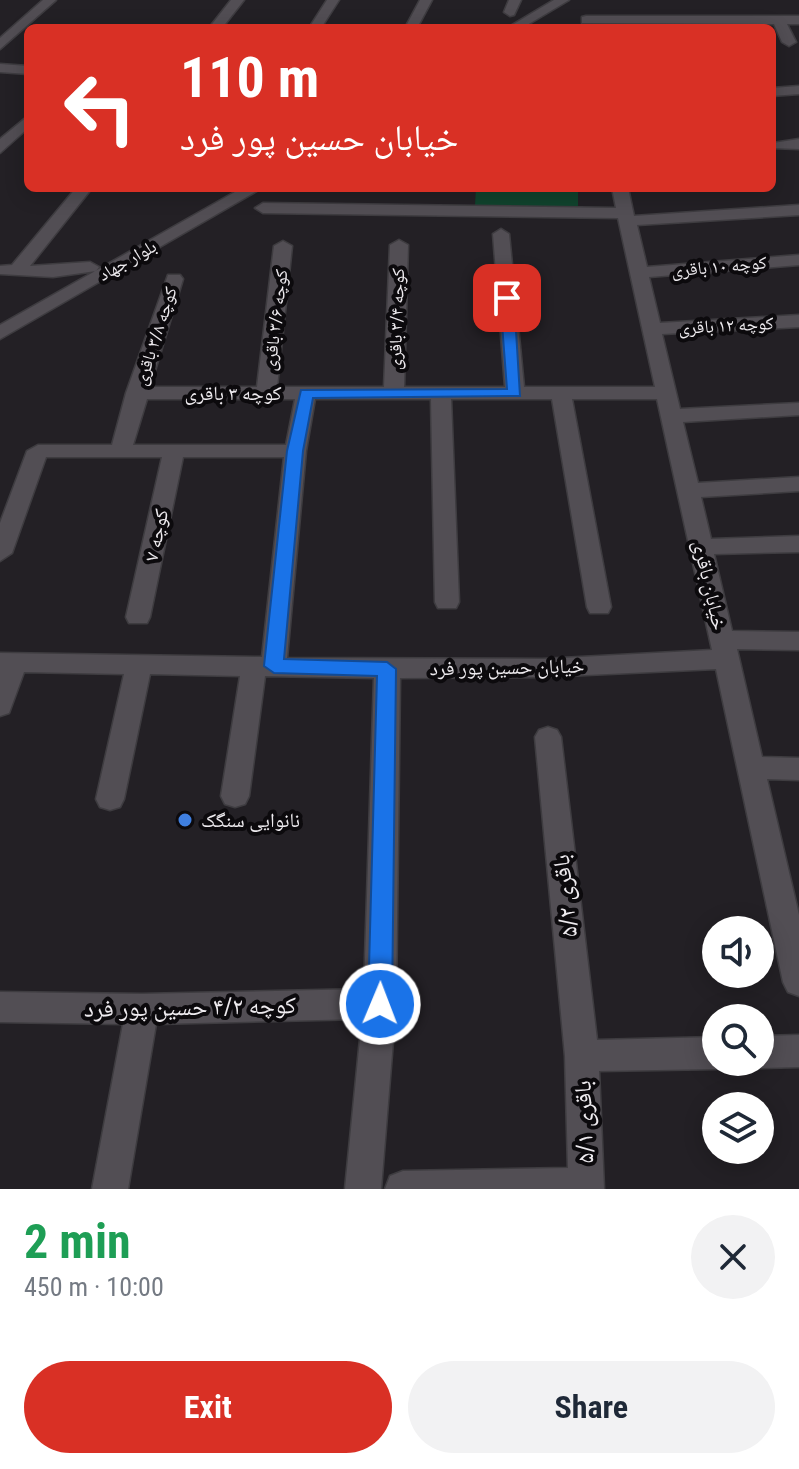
<!DOCTYPE html>
<html lang="en">
<head>
<meta charset="utf-8">
<style>
	body { margin:0; font-family:"Roboto Condensed","Noto Naskh Arabic",sans-serif; background:#f2f2f3; color:#1f2937; height:100vh; display:flex; flex-direction:column; font-size:30px; white-space:nowrap }
	* { box-sizing:border-box; margin:0 }
	p { font-size:26px; color:#747a83 }
	.icon { flex:none; width:44px; height:44px; fill:none; stroke:currentColor; stroke-width:2; stroke-linecap:round; stroke-linejoin:round }
	.map { position:relative; height:1189px; overflow:hidden }
	.panel { display:flex; flex-direction:column; background:#fff; flex:1 }
	.panel>* { flex:none }
	.guide { position:absolute; left:24px; top:24px; width:752px; height:168px; border-radius:12px; box-shadow:0 4px 20px #0003; background:#d93025; color:#fff; overflow:hidden }
	.tools { position:absolute; left:702px; top:916px; display:grid; gap:16px }
	.tools a { display:grid; place-items:center; width:72px; height:72px; border-radius:50%; background:#fff; box-shadow:0 4px 20px #0003; font-size:40px }
	.pin { position:absolute; display:grid; place-items:center; width:68px; height:68px; color:#fff; margin:-34px; border-radius:16px; box-shadow:0 4px 12px #0006 }
	.me { position:absolute; width:88px; margin:-44px; rotate:1deg; stroke-linejoin:round; filter:drop-shadow(0 0 6px #0008) }
	.turn { display:flex; align-items:center; gap:28px; height:168px; padding:0 24px; font-size:36px }
	.turn .icon { width:104px; height:104px; stroke-width:2.5 }
	.turn b { display:block; font-size:56px; line-height:68px }
	.round { display:grid; place-items:center; flex:none; width:84px; height:84px; border-radius:42px; background:#f2f2f3 }
	.head { display:flex; align-items:center; justify-content:space-between; height:136px; padding:0 24px }
	h1 { font-size:48px; font-weight:700; line-height:60px; color:#1e9e55 }
	.cta { display:flex; gap:16px; margin-top:auto; padding:16px 24px }
	.cta a { flex:1; height:92px; border-radius:48px; background:#d93025; color:#fff; font-size:32px; font-weight:700; line-height:92px; text-align:center }
	.cta a+a { background:#f2f2f3; color:#1f2937 }
	.map>svg:first-child { display:block }
	.green { fill:#10432d }
	.lines { fill:none; stroke-linecap:round; stroke-linejoin:round }
	.minor-casing { stroke:#3e3c40; stroke-width:3 }
	.minor { fill:#524e54; fill-rule:evenodd }
	.route { fill:#1a73e8; stroke:#114b97; stroke-width:2 }
	.shop-dot { fill:#3f7fe0; stroke:#0c0a0d; stroke-width:3 }
	.labels { text-anchor:middle; dominant-baseline:central; stroke-width:8; stroke-linejoin:round; paint-order:stroke }
	.far-street-label { font-size:18px; fill:#eeebef; stroke:#0c0a0d }
	.street-label { font-size:20px; fill:#eeebef; stroke:#0c0a0d }
	.poi-label { font-size:20px; fill:#eeebef; stroke:#0c0a0d; text-anchor:start }
	.near-street-label { font-size:24px; fill:#eeebef; stroke:#0c0a0d }
</style>
</head>
<body>
<div class="map">
<svg width="799" height="1189" viewBox="0 0 799 1189">
	<rect width="100%" height="100%" fill="#232025"/>
	<!-- green -->
	<path class="green" d="M476,188H578V212L475,205Z"/>
	<g class="lines">
		<!-- minor casing -->
		<g class="minor-casing">
			<path id="minor" d="M43,0H56L0,49V38Z
				M231,0H244L222,28H209Z
				M327,0H339L321,28H309Z
				M420,0H432L417,28H405Z
				M509,0H521L514,15L510,16L504,12Z
				M554,0H569L522,28H507Z
				M586,16H799V24H787L796,42L789,46L782,42L774,24L582,23V17Z
				M0,64L28,66V74L0,72Z
				M799,86V94L772,96V88Z
				M28,116V128L0,153V139Z
				M799,139V149L772,148L773,143Z
				M76,188H92L30,266L90,262L99,267L96,271L53,277L0,274V266L12,265Z
				M242,188H262L0,339V325Z
				M612,188H628L634,216L799,205V215L637,225L647,267L799,255V265L649,277L660,323L799,315V327L662,334L680,409L799,403V415L683,422L698,483L799,477V491L701,497L711,539L799,536V552L714,554L732,631L799,632V650L737,649L762,757L799,758V780L767,779L799,915V996L788,992L783,982L716,669L543,677L400,678L396,1004L381,1189H345L362,1019L156,1024L128,1189H92L123,1024L0,1022V992L142,994L364,989L374,678L265,676L249,796L245,804L235,807L225,804L221,796L240,676L150,674L124,799L120,807L110,810L100,807L96,799L124,674L24,672L9,713L0,716V653L262,657L284,457H183L150,617L147,623H129L126,617L162,457H46L12,553L0,561V523L27,451L38,445H112L126,393L168,275H180L183,279L150,387H257L274,246L283,241L292,246L277,387H384L390,245L399,240L408,245L404,387H505L493,234L501,229L509,234L524,387H655L618,218L263,213L255,208L263,203L616,208ZM147,399H295L286,445H133ZM315,399H431L435,602L438,608H456L459,602L451,399H552L587,607L590,613H608L611,607L572,399H657L712,650L543,659L287,658L306,451Z
				M548,727L557,730L561,737L597,1040L716,1037V1062H729L716,1069L599,1071L604,1189H385L390,1176L403,1171L568,1168L565,1056L535,737L539,730Z
				M799,1035V1067L760,1068L748,1063L760,1062V1036Z"/>
		</g>
		<!-- minor -->
		<use href="#minor" class="minor"/>
	</g>
	<!-- route -->
	<path class="route" d="M507,293L514,298L520,396L313,398L303,451L284,659L387,662L396,669L392,1004L388,1012L380,1015L371,1012L368,1004L377,676L274,673L264,666L287,451L301,390L507,389L500,298Z"/>
	<!-- markers -->
	<circle class="shop-dot" cx="185" cy="820" r="8"/>
	<g class="labels">
		<!-- far-street labels -->
		<g class="far-street-label">
			<text transform="translate(127 260) rotate(-30)">بلوار جهاد</text>
			<text transform="translate(719 266) rotate(-5)">کوچه ۱۰ باقری</text>
			<text transform="translate(396 319) rotate(-88)">کوچه ۳/۴ باقری</text>
			<text transform="translate(275 320) rotate(-83)">کوچه ۳/۶ باقری</text>
			<text transform="translate(726 325) rotate(-3)">کوچه ۱۲ باقری</text>
			<text transform="translate(155 336) rotate(-72)">کوچه ۳/۸ باقری</text>
		</g>
		<!-- street labels -->
		<g class="street-label">
			<text x="233" y="393">کوچه ۳ باقری</text>
			<text transform="translate(156 535) rotate(-78)">کوچه ۷</text>
			<text transform="translate(710 585) rotate(77)">خیابان باقری</text>
			<text transform="translate(507 667) rotate(-1)">خیابان حسین پور فرد</text>
		</g>
		<!-- poi labels -->
		<g class="poi-label">
			<text x="201" y="820">نانوایی سنگک</text>
		</g>
		<!-- near-street labels -->
		<g class="near-street-label">
			<text transform="translate(565 896) rotate(-96)">باقری ۵/۲</text>
			<text transform="translate(190 1007) rotate(-1)">کوچه ۴/۲ حسین پور فرد</text>
			<text transform="translate(584 1122) rotate(-92)">باقری ۵/۱</text>
		</g>
	</g>
</svg>
<div class="tools">
<a><svg class="icon" aria-label="sound" viewBox="0 0 24 24"><path d="M4 9h4l5-4v14l-5-4H4zM17 9q2 3 0 6"/></svg></a>
<a><svg class="icon" aria-label="search" viewBox="0 0 24 24"><circle cx="10" cy="10" r="6"/><path d="M15 15l6 6"/></svg></a>
<a><svg class="icon" aria-label="layers" viewBox="0 0 24 24"><path d="M12 4l9 5-9 5-9-5zM3 14l9 5 9-5"/></svg></a>
</div>
<div class="pin" style="left:507px;top:298px;background:#d93025"><svg class="icon" aria-label="arrive" viewBox="0 0 24 24"><path d="M6 21V4h12l-3 4 3 4H6"/></svg></div>
<svg class="me" style="left:380px;top:1004px" viewBox="-20 -20 40 40"><circle r="17" fill="#1a73e8" stroke="#fff" stroke-width="3"/><path d="M0-11L8 9 0 5-8 9z" fill="#fff"/></svg>
<div class="guide">
<div class="turn"><svg class="icon" aria-label="left" viewBox="0 0 24 24"><path d="M17 20v-9H6M10 6l-5 5 5 5"/></svg><div><b>110 m</b>خیابان حسین پور فرد</div></div>
</div>
</div>
<section class="panel">
<div class="head"><div><h1>2 min</h1><p>450 m · 10:00</p></div><a class="round"><svg class="icon" aria-label="close" viewBox="0 0 24 24"><path d="M6 6l12 12M18 6L6 18"/></svg></a></div>
<div class="cta"><a>Exit</a><a>Share</a></div>
</section>
</body>
</html>
